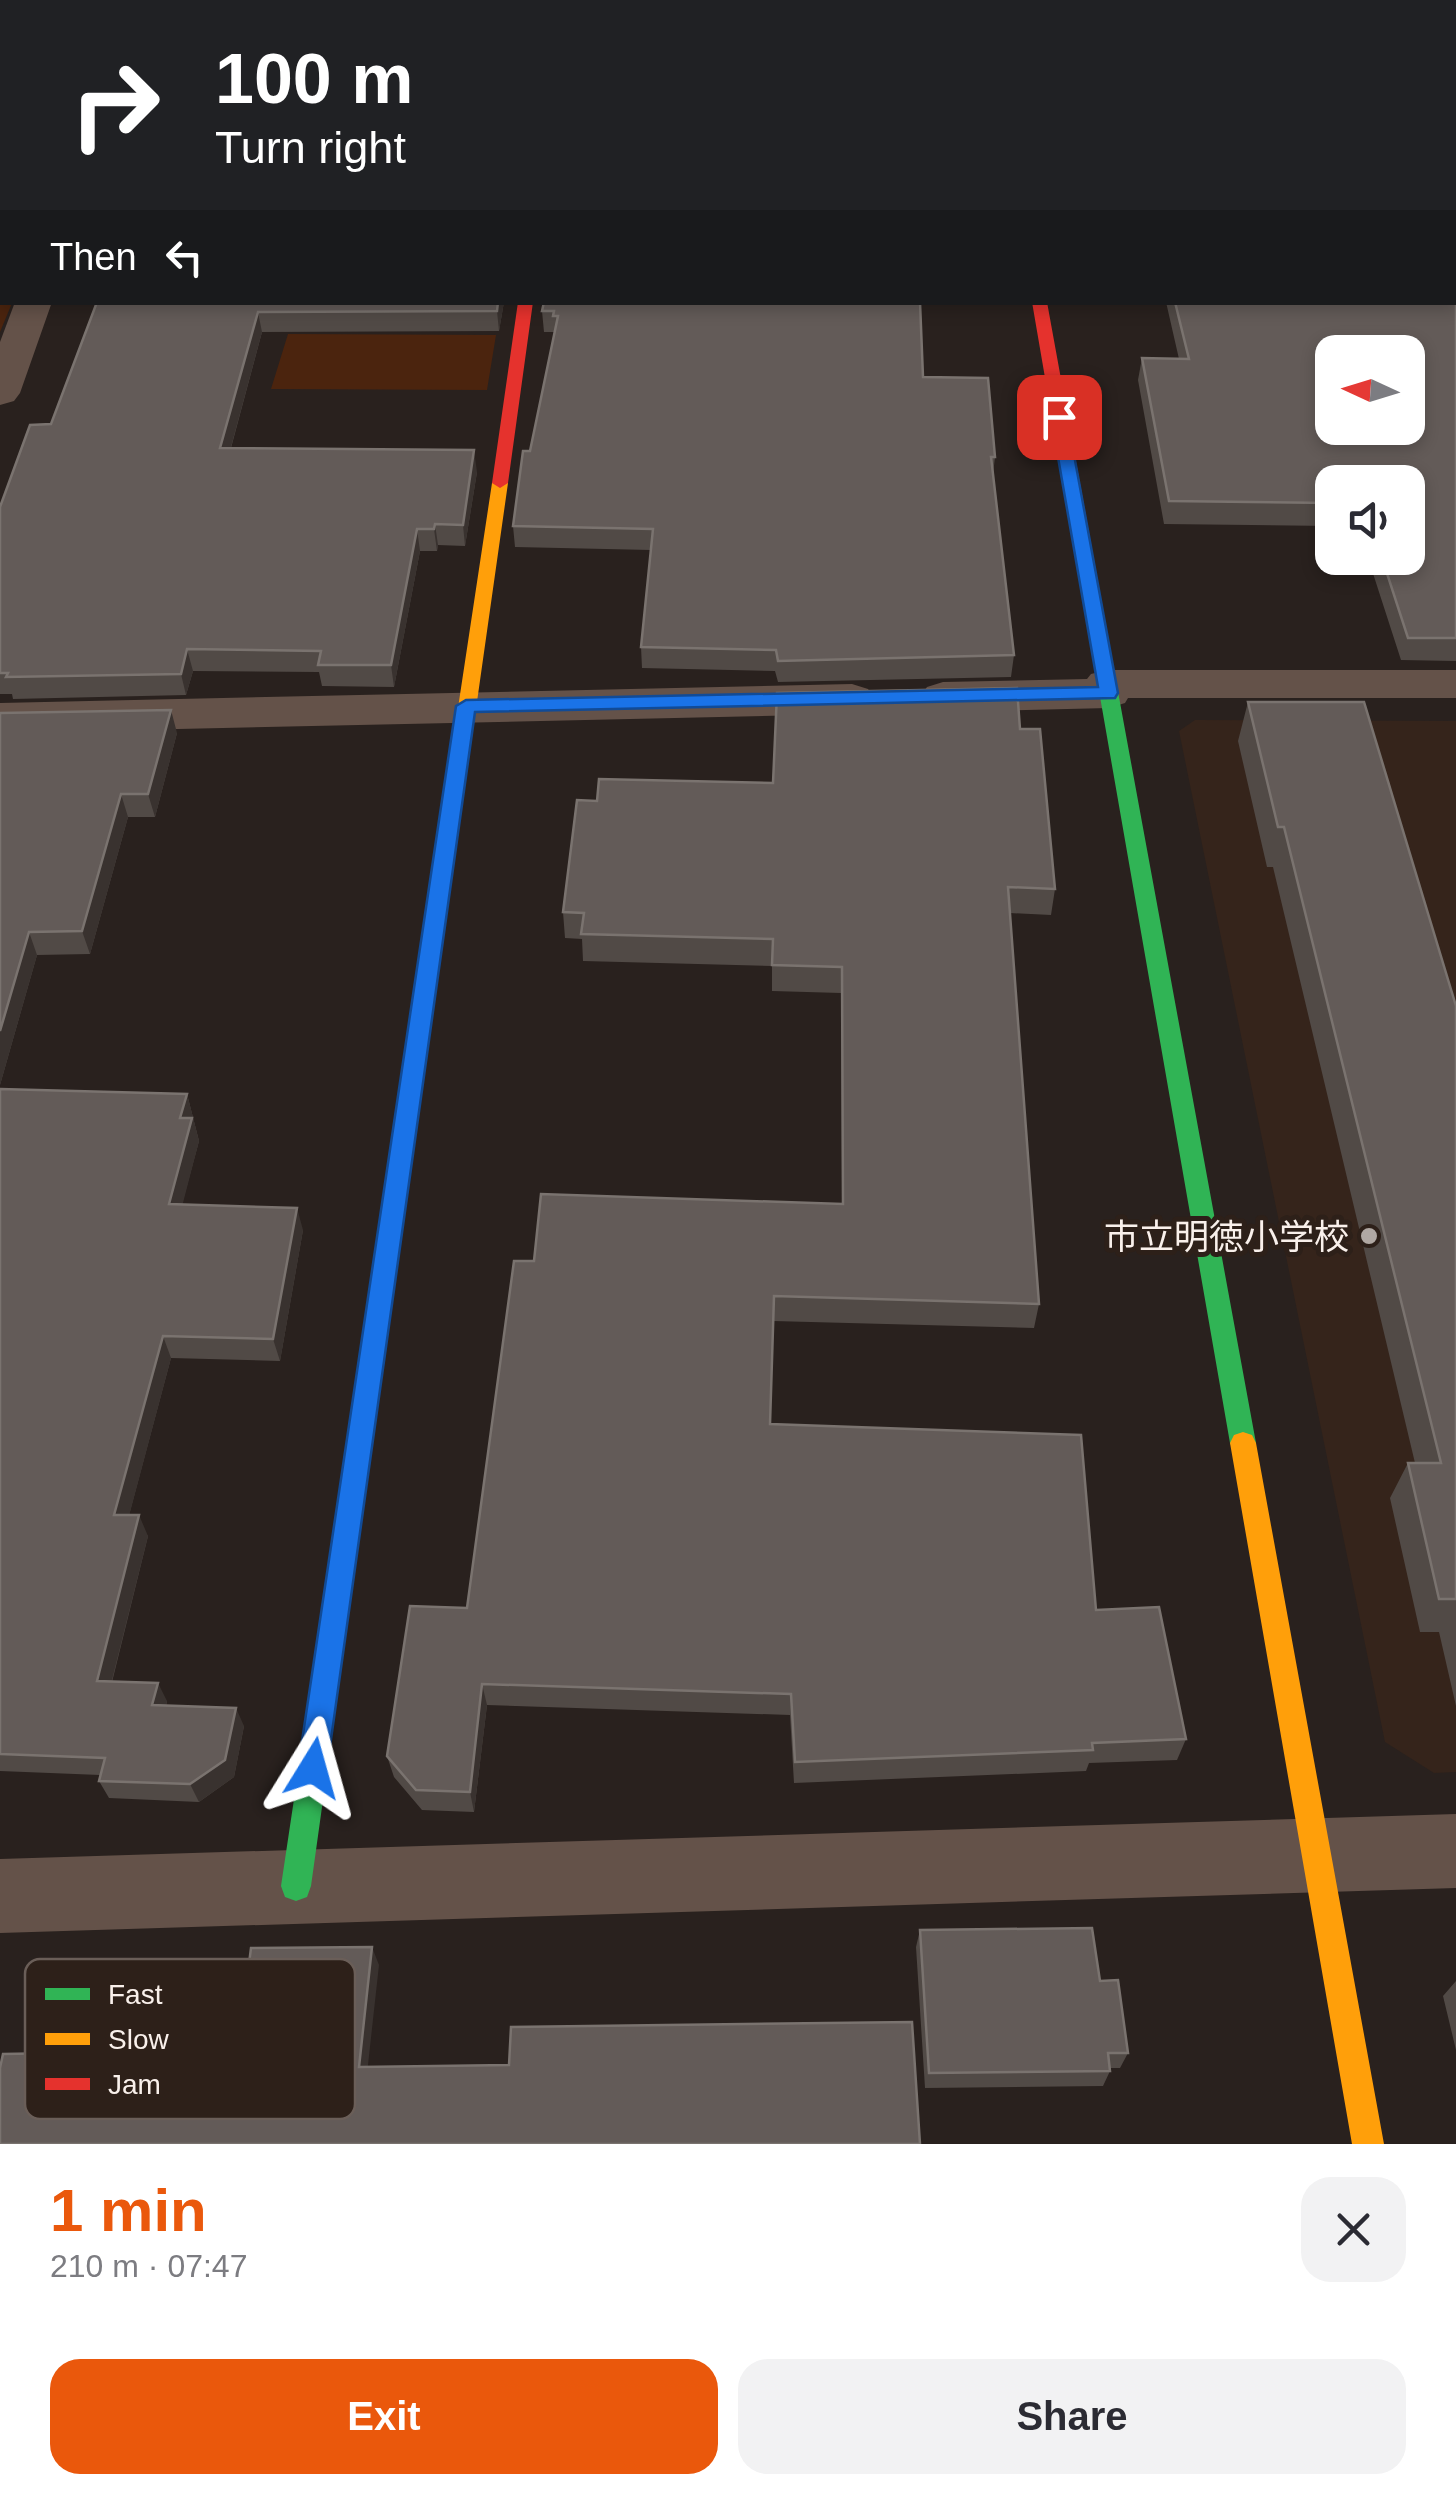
<!DOCTYPE html>
<html lang="en">
<head>
<meta charset="utf-8">
<style>
	body { margin:0; font-family:Arial,"Noto Sans JP",sans-serif; background:#f2f2f3; color:#2b2b33; height:100vh; display:flex; flex-direction:column; font-size:38px; white-space:nowrap }
	* { box-sizing:border-box; margin:0 }
	p { font-size:32px; color:#7c7c81 }
	.icon { flex:none; width:55px; height:55px; fill:none; stroke:currentColor; stroke-width:2; stroke-linecap:round; stroke-linejoin:round }
	.map { position:relative; height:2144px; overflow:hidden }
	.side { display:flex; flex-direction:column; background:#fff; flex:1 }
	.side>* { flex:none }
	.guide { position:absolute; left:0px; top:0px; width:1458px; height:305px; box-shadow:0 5px 15px #0003; background:#202124; color:#fff; overflow:hidden }
	.needle { width:65px; rotate:274deg }
	.buttons { position:absolute; left:1315px; top:335px; display:grid; gap:20px }
	.buttons a { display:grid; place-items:center; width:110px; height:110px; border-radius:20px; background:#fff; box-shadow:0 5px 15px #0003; font-size:50px }
	.pin { position:absolute; display:grid; place-items:center; width:85px; height:85px; color:#fff; margin:-42px; border-radius:20px; box-shadow:0 5px 15px #0006 }
	.me { position:absolute; width:110px; margin:-55px; rotate:8deg; stroke-linejoin:round; filter:drop-shadow(0 0 8px #0008) }
	.turn { display:flex; align-items:center; gap:35px; height:210px; padding:0 50px; font-size:45px }
	.turn .icon { width:130px; height:130px; stroke-width:2.5 }
	.turn b { display:block; font-size:70px; line-height:85px }
	.then { display:flex; align-items:center; height:95px; padding:0 50px; background:#0003; gap:20px; font-size:38px }
	.round { display:grid; place-items:center; flex:none; width:105px; height:105px; border-radius:30px; background:#f2f2f3 }
	.headline { display:flex; align-items:center; justify-content:space-between; height:170px; padding:0 50px }
	h1 { font-size:60px; font-weight:700; line-height:75px; color:#ea580c }
	.primary-button { display:flex; gap:20px; margin-top:auto; padding:20px 50px }
	.primary-button a { flex:1; height:115px; border-radius:30px; background:#ea580c; color:#fff; font-size:40px; font-weight:700; line-height:115px; text-align:center }
	.primary-button a+a { background:#f2f2f3; color:#2b2b33 }
	.map>svg:first-child { display:block }
	.built { fill:#35241b }
	.green { fill:#4b240e }
	.lines { fill:none; stroke-linecap:round; stroke-linejoin:round }
	.street { fill:#645249; fill-rule:evenodd }
	.fast { fill:#30b455; fill-rule:evenodd }
	.slow { fill:#ff9f0a; fill-rule:evenodd }
	.jam { fill:#e5322d; fill-rule:evenodd }
	.wall { fill:#514a46 }
	.shaded-wall { fill:#39322f }
	.building { fill:#635b58; stroke:#7a736f; stroke-width:2.5; fill-rule:evenodd }
	.route { fill:#1a73e8; stroke:#114b97; stroke-width:2.5 }
	.poi-dot { fill:#b0a8a3; stroke:#2d2019; stroke-width:4 }
	.labels { text-anchor:middle; dominant-baseline:central; stroke-width:10; stroke-linejoin:round; paint-order:stroke }
	.poi-label { font-size:35px; fill:#f9f0eb; stroke:#2d2019; text-anchor:end }
	.key { fill:#2d2019; stroke:#6a5e58; stroke-width:2.5 }
	.key-label { font-size:28px; fill:#f9f0eb }
</style>
</head>
<body>
<div class="map">
<svg width="1456" height="2144" viewBox="0 0 1456 2144">
	<rect width="100%" height="100%" fill="#29211e"/>
	<!-- built -->
	<path class="built" d="M1195,720L1456,721V1772L1434,1773L1385,1742L1179,731Z"/>
	<!-- green -->
	<path class="green" d="M0,0H136L2,2V302L12,303L0,332Z
		M288,334L496,335L487,390L271,389Z"/>
	<g class="lines">
		<!-- street -->
		<path class="street" d="M15,302H52L20,393L14,401L0,405V342Z
			M1107,670H1456V698H1128L1125,703L1109,708L943,712L927,707L920,697L927,687L943,682L1087,679L1091,674Z
			M852,684L868,689L875,699L868,709L852,714L0,733V703Z
			M1456,1814V1888L0,1933V1859Z"/>
		<!-- fast -->
		<path class="fast" d="M979,0H991L992,2H980Z
			M1092,594L1101,599L1256,1443L1252,1451L1243,1454L1234,1451L1230,1443L1083,599Z
			M407,1109L415,1112L418,1118L311,1886L307,1897L296,1901L285,1897L281,1886L396,1118L399,1112Z"/>
		<!-- slow -->
		<path class="slow" d="M500,478L508,483L418,1118L415,1124H399L396,1118L492,483Z
			M1243,1432L1252,1435L1256,1443L1384,2144H1352L1230,1443L1234,1435Z"/>
		<!-- jam -->
		<path class="jam" d="M518,302H533L508,483L500,488L492,483Z
			M1032,302H1047L1101,599L1092,604L1083,599Z"/>
	</g>
	<!-- wall -->
	<path class="wall" d="M1051,0H1456V661L1401,660L1368,558H1408L1332,482V526L1164,524L1138,380L1142,358L1179,359L1166,302H1455V2H1051Z
		M97,302H504L499,331L262,332L231,448L477,472L465,546L438,545L437,551H420L394,687L322,686L319,672L193,671L186,695L13,699L12,694H0V507L51,424Z
		M544,302L923,377L995,457L993,474L1014,655L1011,677L778,682L775,671L642,668L641,647L651,550L515,547L513,526L530,451L554,332H544L542,311Z
		M1248,702L1456,1006V1706L1439,1632H1420L1390,1498L1408,1463H1415L1273,867H1267L1238,741Z
		M0,713L177,733L155,817H128L90,954L37,955L0,1085Z
		M1020,729L1055,889L1051,915L1010,913L1039,1304L1034,1328L773,1321L770,1424L1096,1610L1186,1739L1177,1760L1089,1763L1086,1771L794,1783L790,1715L487,1705L474,1812L422,1810L394,1777L387,1756L467,1608L534,1261L842,1204L841,993L772,991V966L583,961L582,939L565,938L563,912L597,801L773,783Z
		M0,1089L187,1094L199,1141L182,1204L303,1230L280,1361L171,1358L129,1515L148,1536L112,1682L167,1701L166,1706L244,1726L234,1777L199,1802L109,1798L99,1781L100,1775L0,1771Z
		M920,1930L1100,1981L1128,2053L1120,2068H1110V2071L1103,2086L925,2088L916,1947Z
		M1456,1981V2050L1443,1996Z"/>
	<!-- shaded-wall -->
	<path class="shaded-wall" d="M498,302H504L499,331L497,311Z
		M258,312L262,332L225,469L220,448Z
		M474,450L477,472L465,546L463,525Z
		M435,524L438,545L437,551L434,529Z
		M417,529L420,551L394,687L391,665Z
		M187,649L193,671L186,695L181,674Z
		M171,710L177,733L155,817L148,794Z
		M121,794L128,817L90,954L82,931Z
		M29,932L37,955L0,1085V1031Z
		M187,1094L199,1141L177,1226L169,1204L180,1118Z
		M297,1208L303,1230L280,1361L273,1339Z
		M163,1336L171,1358L124,1535L114,1515Z
		M139,1515L148,1536L107,1700L97,1681Z
		M158,1683L167,1701L162,1724L152,1705Z
		M482,1684L487,1705L474,1812L470,1792Z
		M236,1708L244,1726L234,1777L199,1802L190,1784Z
		M372,1947L379,1965L366,2083L359,2067Z"/>
	<!-- building -->
	<path class="building" d="M224,0H893V2H223Z
		M1056,0H1456V638H1408L1382,558H1408V482H1332V503L1169,501L1142,358L1189,359L1175,302H1455V2H1057ZM1332,352H1408V428H1332Z
		M97,302H498L497,311L258,312L220,448L474,450L463,525L435,524L434,529H417L391,665H318L321,651L187,649L181,674L6,677L8,673H0V507L30,425L51,424Z
		M544,302H920L923,377L988,378L995,457H991L1014,655L778,661L776,650L641,647L653,529L513,526L523,451H530L558,316H553L554,311H542Z
		M1017,688L1020,729H1040L1055,889L1008,887L1039,1304L774,1296L770,1424L1081,1435L1096,1610L1159,1607L1186,1739L1092,1743L1093,1750L795,1762L791,1694L482,1684L470,1792L416,1790L387,1756L410,1606L467,1608L514,1261H534L541,1194L843,1204L842,967L772,965L773,939L581,934L584,913L563,912L577,800L597,801L599,779L773,783L777,693Z
		M1248,702H1364L1456,1006V1599H1439L1408,1463H1441L1284,827H1278Z
		M171,710L148,794H121L82,931L29,932L0,1031V713Z
		M0,1089L187,1094L180,1118H192L169,1204L297,1208L273,1339L163,1336L114,1515H139L97,1681L158,1683L152,1705L236,1708L225,1760L190,1784L99,1781L105,1758L0,1754Z
		M1092,1928L1100,1981L1118,1980L1128,2053H1108L1110,2071L929,2073L920,1930Z
		M372,1947L359,2067L509,2065L511,2027L912,2022L920,2144H0V2068L3,2054L238,2050L251,1948Z"/>
	<!-- route -->
	<path class="route" d="M1059,412L1067,417L1118,693L1115,698L475,712L327,1768L323,1779L313,1783L302,1779L298,1768L456,706L466,700L1098,687L1051,417Z"/>
	<!-- markers -->
	<circle class="poi-dot" cx="1369" cy="1236" r="10"/>
	<g class="labels">
		<!-- poi labels -->
		<g class="poi-label">
			<text x="1349" y="1236">市立明徳小学校</text>
		</g>
	</g>
	<!-- legend -->
	<rect x="25" y="1959" width="330" height="160" rx="15" class="key"/>
	<rect x="45" y="1988" width="45" height="12" fill="#30b455"/>
	<rect x="45" y="2033" width="45" height="12" fill="#ff9f0a"/>
	<rect x="45" y="2078" width="45" height="12" fill="#e5322d"/>
	<g class="key-label">
		<text x="108" y="2004">Fast</text>
		<text x="108" y="2049">Slow</text>
		<text x="108" y="2094">Jam</text>
	</g>
</svg>
<div class="buttons">
<a><svg class="needle" viewBox="-14 -14 28 28"><path d="M0-13l5 13h-10z" fill="#e53935"/><path d="M0 13l5-13h-10z" fill="#7c7c81"/></svg></a>
<a><svg class="icon" aria-label="sound" viewBox="0 0 24 24"><path d="M4 9h4l5-4v14l-5-4H4zM17 9q2 3 0 6"/></svg></a>
</div>
<div class="pin" style="left:1059px;top:417px;background:#d93025"><svg class="icon" aria-label="arrive" viewBox="0 0 24 24"><path d="M6 21V4h12l-3 4 3 4H6"/></svg></div>
<svg class="me" style="left:313px;top:1768px" viewBox="-20 -20 40 40"><path d="M0-17L14 15 0 8-14 15z" fill="#1a73e8" stroke="#fff" stroke-width="4"/></svg>
<div class="guide">
<div class="turn"><svg class="icon" aria-label="right" viewBox="0 0 24 24"><path d="M7 20v-9h11M14 6l5 5-5 5"/></svg><div><b>100 m</b>Turn right</div></div>
<div class="then">Then<svg class="icon" aria-label="left" viewBox="0 0 24 24"><path d="M17 20v-9H6M10 6l-5 5 5 5"/></svg></div>
</div>
</div>
<section class="side">
<div class="headline"><div><h1>1 min</h1><p>210 m · 07:47</p></div><a class="round"><svg class="icon" aria-label="close" viewBox="0 0 24 24"><path d="M6 6l12 12M18 6L6 18"/></svg></a></div>
<div class="primary-button"><a>Exit</a><a>Share</a></div>
</section>
</body>
</html>
